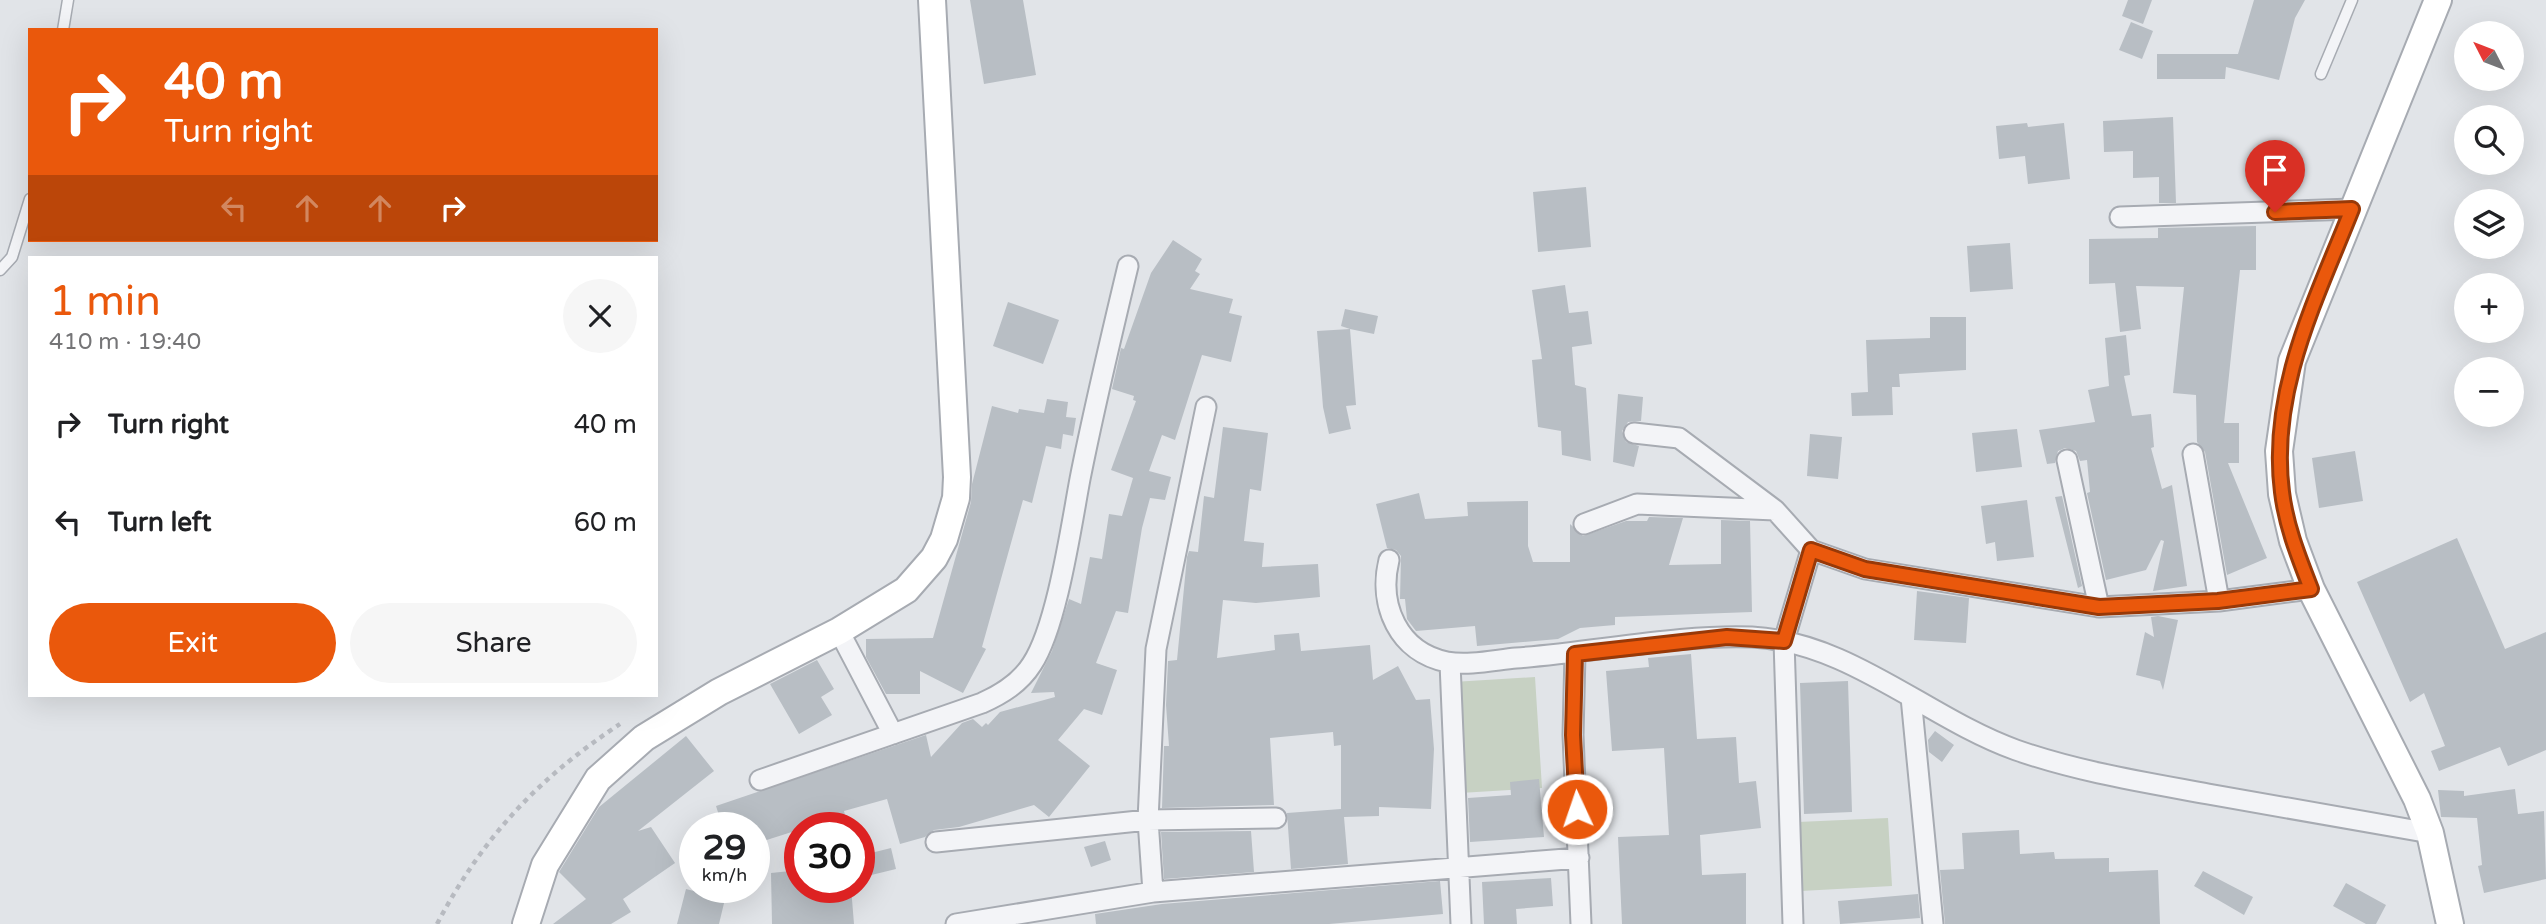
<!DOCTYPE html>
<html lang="en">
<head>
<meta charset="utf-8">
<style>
	body { margin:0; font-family:"Varela Round",sans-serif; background:#f6f6f6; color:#202124; height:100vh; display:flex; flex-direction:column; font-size:26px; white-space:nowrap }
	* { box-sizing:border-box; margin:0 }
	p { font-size:23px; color:#757577 }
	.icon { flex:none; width:38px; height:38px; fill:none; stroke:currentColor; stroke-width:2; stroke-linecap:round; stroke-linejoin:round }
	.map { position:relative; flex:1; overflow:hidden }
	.panel { position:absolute; left:28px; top:256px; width:630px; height:441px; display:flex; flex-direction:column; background:#fff; border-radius:0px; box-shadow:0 7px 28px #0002 }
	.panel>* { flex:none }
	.guide { position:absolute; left:28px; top:28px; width:630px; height:214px; border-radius:0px; box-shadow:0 7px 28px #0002; background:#ea580c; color:#fff; overflow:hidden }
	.needle { width:46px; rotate:312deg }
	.fabs { position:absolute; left:2454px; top:21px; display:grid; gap:14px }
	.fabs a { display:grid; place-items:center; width:70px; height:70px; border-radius:50%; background:#fff; box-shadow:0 7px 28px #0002; font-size:35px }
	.speed { position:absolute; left:679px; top:812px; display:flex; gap:14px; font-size:35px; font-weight:700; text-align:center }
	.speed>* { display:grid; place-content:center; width:91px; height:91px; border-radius:50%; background:#fff; box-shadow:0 7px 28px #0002; line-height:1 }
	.speed small { font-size:18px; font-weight:400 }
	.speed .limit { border:10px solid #d22; background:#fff; color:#111 }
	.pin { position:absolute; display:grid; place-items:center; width:60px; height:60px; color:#fff; margin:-72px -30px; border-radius:50% 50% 50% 0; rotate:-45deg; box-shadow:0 0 7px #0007 }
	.pin .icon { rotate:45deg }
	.me { position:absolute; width:77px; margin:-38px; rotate:357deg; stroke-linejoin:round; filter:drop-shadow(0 0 5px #0008) }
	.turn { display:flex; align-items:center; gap:24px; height:147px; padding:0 21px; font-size:32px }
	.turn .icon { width:91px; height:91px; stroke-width:2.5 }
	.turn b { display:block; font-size:49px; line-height:60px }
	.lanes { display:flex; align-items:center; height:66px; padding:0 21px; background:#0003; justify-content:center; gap:35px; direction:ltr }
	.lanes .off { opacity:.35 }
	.round { display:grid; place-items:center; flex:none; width:74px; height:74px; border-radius:37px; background:#f6f6f6 }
	.headline { display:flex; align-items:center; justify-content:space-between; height:119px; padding:0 21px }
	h1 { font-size:42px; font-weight:600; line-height:52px; color:#ea580c }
	.button { display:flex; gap:14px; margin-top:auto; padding:14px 21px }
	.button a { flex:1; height:80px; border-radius:42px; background:#ea580c; color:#fff; font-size:28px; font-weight:600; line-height:80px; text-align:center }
	.button a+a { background:#f6f6f6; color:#202124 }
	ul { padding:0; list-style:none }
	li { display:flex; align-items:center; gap:21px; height:98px; padding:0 21px }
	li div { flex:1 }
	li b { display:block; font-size:26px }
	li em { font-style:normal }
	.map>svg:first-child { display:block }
	.green { fill:#c7d1c3 }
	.building { fill:#b8bec4 }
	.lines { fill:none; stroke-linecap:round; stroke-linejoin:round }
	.lane-casing { stroke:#a7abb2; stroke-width:13 }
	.street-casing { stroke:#a7abb2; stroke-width:23 }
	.secondary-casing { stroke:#a7abb2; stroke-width:30 }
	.path { stroke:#b7bac0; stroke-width:4.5; stroke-dasharray:5 5; stroke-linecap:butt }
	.lane { stroke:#f3f4f7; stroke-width:10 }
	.street { stroke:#f3f4f7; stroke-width:19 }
	.secondary { stroke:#fff; stroke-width:26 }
	.route-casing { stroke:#983908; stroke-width:18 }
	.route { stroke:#ea580c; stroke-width:12 }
</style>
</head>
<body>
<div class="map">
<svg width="2546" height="924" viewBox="0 0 2546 924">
	<rect width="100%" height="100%" fill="#e1e4e8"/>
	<!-- green -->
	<path class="green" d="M1535,677L1542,788L1460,793L1453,682Z
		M1888,818L1892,886L1801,891L1798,822Z"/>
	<!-- building -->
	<path class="building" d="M970,0H1023L1036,75L984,84Z
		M2128,0H2152L2143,24L2122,16Z
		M2254,0H2305L2295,18L2279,80L2226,67L2225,79H2157V54H2238Z
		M2131,22L2153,31L2142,59L2119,50Z
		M2173,117L2176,203H2159V177L2133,178V151L2104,152L2103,121Z
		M2027,123L2028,127L2064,123L2070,179L2028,184L2025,156L1999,159L1996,126Z
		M1586,187L1591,247L1538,252L1533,192Z
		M2256,226V270H2240L2224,423H2239V463H2228L2267,558L2227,575L2205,452L2197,442L2196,395L2173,393L2184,287L2136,286L2141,329L2120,332L2115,283L2089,284V239L2158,238V228Z
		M1173,240L1202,259L1195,271L1200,274L1190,289L1233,299L1229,313L1242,316L1231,362L1202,355L1175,440L1162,435L1149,471L1171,477L1165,500L1150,498L1142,528L1128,613L1116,611L1096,663L1117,670L1102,715L1084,709L1058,740L1090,766L1049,817L1034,805L959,827L934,830L925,837L900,844L887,799L844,811L845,815L754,844V828H723L716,806L926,735L931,757L962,723L973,719L982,727L986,723L988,725L1000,712L1055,697L1054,692L1031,693L1052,651L1069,599L1081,604L1090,557L1102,559L1109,514L1122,516L1133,478L1111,470L1136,401L1133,400L1134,396L1112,389L1121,348L1124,349L1151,273Z
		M2010,243L2013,289L1970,292L1967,246Z
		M1565,285L1569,313L1588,311L1592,344L1572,347L1575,385L1586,388L1591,461L1562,455L1561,431L1538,427L1532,360L1542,359L1532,290Z
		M1008,302L1059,320L1043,364L993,346Z
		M1345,309L1378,316L1374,334L1350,329L1356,405L1346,406L1351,429L1329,434L1323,407L1317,331L1350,329L1341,326Z
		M1930,317H1966V370L1899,374L1900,387H1892L1893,415L1852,416L1851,393L1868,392L1866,340L1930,338Z
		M2126,335L2130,375L2124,376L2132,416L2151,414L2154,447L2151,448L2162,489L2172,485L2187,586L2153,591L2164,541L2161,540L2146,570L2106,580L2087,493L2090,492L2087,460L2080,461L2076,451L2065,448L2058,451L2055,463L2047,464L2039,430L2095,422L2088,390L2109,386L2105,338Z
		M1618,394L1643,397L1641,421L1628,422L1622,431L1626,442L1639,446L1634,467L1613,462Z
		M1047,399L1068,402L1066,417L1076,418L1073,436L1063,434L1061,449L1046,446L1032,503L1023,500L982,647L986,649L963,693L920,671V694H886L866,657V639L933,638L971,502L972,484L992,406L1018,413L1019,409L1044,413Z
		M1223,427L1268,433L1261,491L1250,489L1244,541L1264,543L1262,567L1318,564L1320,597L1256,603L1223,600L1217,658L1275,650L1274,635L1299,633L1301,651L1370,645L1373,680L1398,666L1416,700L1430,699L1434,749L1431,809L1379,807V816L1344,817L1348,864L1291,869L1287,813L1341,809V745L1334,746L1333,732L1270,738L1274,805L1162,808L1164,746H1169L1166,705L1168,661L1177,660L1187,557L1189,551L1198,552L1204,496L1214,498Z
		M2017,429L2022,467L1976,472L1972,433Z
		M1810,434L1842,437L1838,479L1807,476Z
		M2355,451L2363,501L2319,508L2312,458Z
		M1419,493L1425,519L1468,516L1467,502L1528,501V546L1533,562H1570V524L1583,536L1626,521H1647L1649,517L1683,518L1669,565L1721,564V520L1750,521L1752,612L1615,617V625L1580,628L1558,639L1477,646L1475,626L1416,631L1407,619L1405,599H1400L1401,556L1396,550L1387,548L1376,504Z
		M2062,496L2082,586L2078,588L2055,497Z
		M2027,500L2034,557L1997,561L1995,542L1986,544L1981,506Z
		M2457,538L2505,649L2546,632V750L2508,766L2500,747L2439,771L2431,751L2445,746L2424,693L2410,702L2357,582Z
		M1917,591L1969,598L1966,643L1914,640Z
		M2158,616L2178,620L2163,690L2160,681L2136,675L2145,632L2154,637L2151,617Z
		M1691,654L1697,739L1736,737L1739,783L1756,781L1761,828L1700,835L1702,875L1746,873V924H1622L1618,837L1669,835L1664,748L1612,751L1606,671L1649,667L1648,658Z
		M817,660L834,689L821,697L832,715L799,734L770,684Z
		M1848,681L1852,812L1804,814L1800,683Z
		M1935,731L1954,745L1942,762L1929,752L1928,740Z
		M686,736L714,771L638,831L651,827L675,863L623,899L631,912L611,924H553L586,899L559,872L599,807Z
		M1539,779L1544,837L1470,842L1468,798L1511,795L1510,782Z
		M2515,789L2518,814L2544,811L2546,879L2484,893L2478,866L2482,865L2477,818L2441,817L2438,790L2464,791V796Z
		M2019,830L2020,854L2054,852L2055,859L2109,858V872L2158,870L2160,924H1945L1940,870L1964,869L1962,833Z
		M1251,831L1254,872L1164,879L1161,832Z
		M1105,841L1111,860L1091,867L1084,847Z
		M891,848L896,869L859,878V856Z
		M800,870V887H851L854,924H772L771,873Z
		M2203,871L2253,897L2244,915L2194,886Z
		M1551,878L1553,906L1516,909L1517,924H1484L1482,882Z
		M1440,881L1443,914L1329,924H1096L1095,914L1162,904Z
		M2346,883L2386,905L2376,924H2366L2333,906Z
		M686,889L725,899L719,924H677Z
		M1918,894L1920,918L1840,924L1838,901Z"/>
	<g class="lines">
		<!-- lane casing -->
		<g class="lane-casing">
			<path id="lane" d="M63,30L68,0
				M2321,74L2352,0
				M0,270L12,257L30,199"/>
		</g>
		<!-- street casing -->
		<g class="street-casing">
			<path id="street" d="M2120,217L2352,209
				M1634,433L1679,438L1775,510
				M2193,454L2219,601
				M2067,460L2099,607
				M1584,524L1637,504L1775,510L1811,550L1865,569L2099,607L2219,601L2311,589
				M1389,560C1378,605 1398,652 1447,662C1468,666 1495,660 1516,658C1591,653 1679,634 1752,637C1850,642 1927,718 2016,750C2079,772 2143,782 2208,794C2282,807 2356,820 2430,833
				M839,631L893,734
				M1575,654L1573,735L1581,924
				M1450,663L1461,924
				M1911,697L1933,924
				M760,780L982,703C1002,694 1020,683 1032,664C1057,626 1071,527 1080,479C1094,408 1111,337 1128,266
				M936,842L1148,820L1276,818
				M1153,892L1148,820L1156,649L1206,407
				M956,924L1153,892L1579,858
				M1793,924L1784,641L1811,550"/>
		</g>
		<!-- secondary casing -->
		<g class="secondary-casing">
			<path id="secondary" d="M2438,0L2292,361L2279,451L2282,494L2293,541L2311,589L2417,799L2430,833L2450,924
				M526,924L545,865L598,779L644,738L719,692L839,631L906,590L934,558L944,539L956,498L957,477L932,0"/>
		</g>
		<!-- path -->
		<path class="path" d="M437,924C483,837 537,779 620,724"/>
		<!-- lane -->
		<use href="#lane" class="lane"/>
		<!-- street -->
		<use href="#street" class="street"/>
		<!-- secondary -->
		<use href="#secondary" class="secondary"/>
	</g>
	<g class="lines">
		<!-- route casing -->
		<g class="route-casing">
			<path id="route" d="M1577,809L1573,735L1575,654L1727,637L1784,641L1811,550L1865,569L2099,607L2218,601L2311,589C2299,558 2286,526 2282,492C2269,391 2316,300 2352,209L2275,212"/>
		</g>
		<!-- route -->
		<use href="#route" class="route"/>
	</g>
</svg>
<div class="fabs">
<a><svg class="needle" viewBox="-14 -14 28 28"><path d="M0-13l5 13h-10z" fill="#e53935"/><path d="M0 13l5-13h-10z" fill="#757577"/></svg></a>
<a><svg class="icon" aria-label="search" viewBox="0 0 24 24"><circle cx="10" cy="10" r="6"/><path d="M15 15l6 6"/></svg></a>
<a><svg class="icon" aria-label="layers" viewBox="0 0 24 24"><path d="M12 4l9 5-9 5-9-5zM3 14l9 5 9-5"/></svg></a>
<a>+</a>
<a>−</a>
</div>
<div class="speed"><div>29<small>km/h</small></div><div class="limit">30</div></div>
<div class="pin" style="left:2275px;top:212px;background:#d93025"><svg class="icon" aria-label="arrive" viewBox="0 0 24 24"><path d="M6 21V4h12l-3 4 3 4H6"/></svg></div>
<svg class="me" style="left:1577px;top:809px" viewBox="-20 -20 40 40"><circle r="17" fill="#ea580c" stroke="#fff" stroke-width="3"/><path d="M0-11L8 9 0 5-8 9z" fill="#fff"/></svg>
<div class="guide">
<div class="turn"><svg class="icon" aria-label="right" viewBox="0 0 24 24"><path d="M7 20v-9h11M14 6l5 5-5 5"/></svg><div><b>40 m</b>Turn right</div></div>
<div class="lanes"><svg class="icon off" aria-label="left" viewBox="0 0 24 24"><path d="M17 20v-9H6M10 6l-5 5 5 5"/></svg><svg class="icon off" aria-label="ahead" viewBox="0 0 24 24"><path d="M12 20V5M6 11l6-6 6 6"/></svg><svg class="icon off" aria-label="ahead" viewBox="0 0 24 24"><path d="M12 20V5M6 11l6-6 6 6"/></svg><svg class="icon" aria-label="right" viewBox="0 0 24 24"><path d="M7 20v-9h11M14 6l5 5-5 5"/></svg></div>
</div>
<section class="panel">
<div class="headline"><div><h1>1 min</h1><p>410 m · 19:40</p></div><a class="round"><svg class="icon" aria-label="close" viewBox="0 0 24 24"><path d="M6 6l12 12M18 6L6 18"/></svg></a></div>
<ul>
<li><svg class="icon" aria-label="right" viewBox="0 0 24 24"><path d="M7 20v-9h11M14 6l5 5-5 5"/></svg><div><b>Turn right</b></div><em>40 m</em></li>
<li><svg class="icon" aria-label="left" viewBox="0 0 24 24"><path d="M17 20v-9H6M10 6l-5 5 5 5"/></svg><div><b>Turn left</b></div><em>60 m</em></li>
</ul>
<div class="button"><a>Exit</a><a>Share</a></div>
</section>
</div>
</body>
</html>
